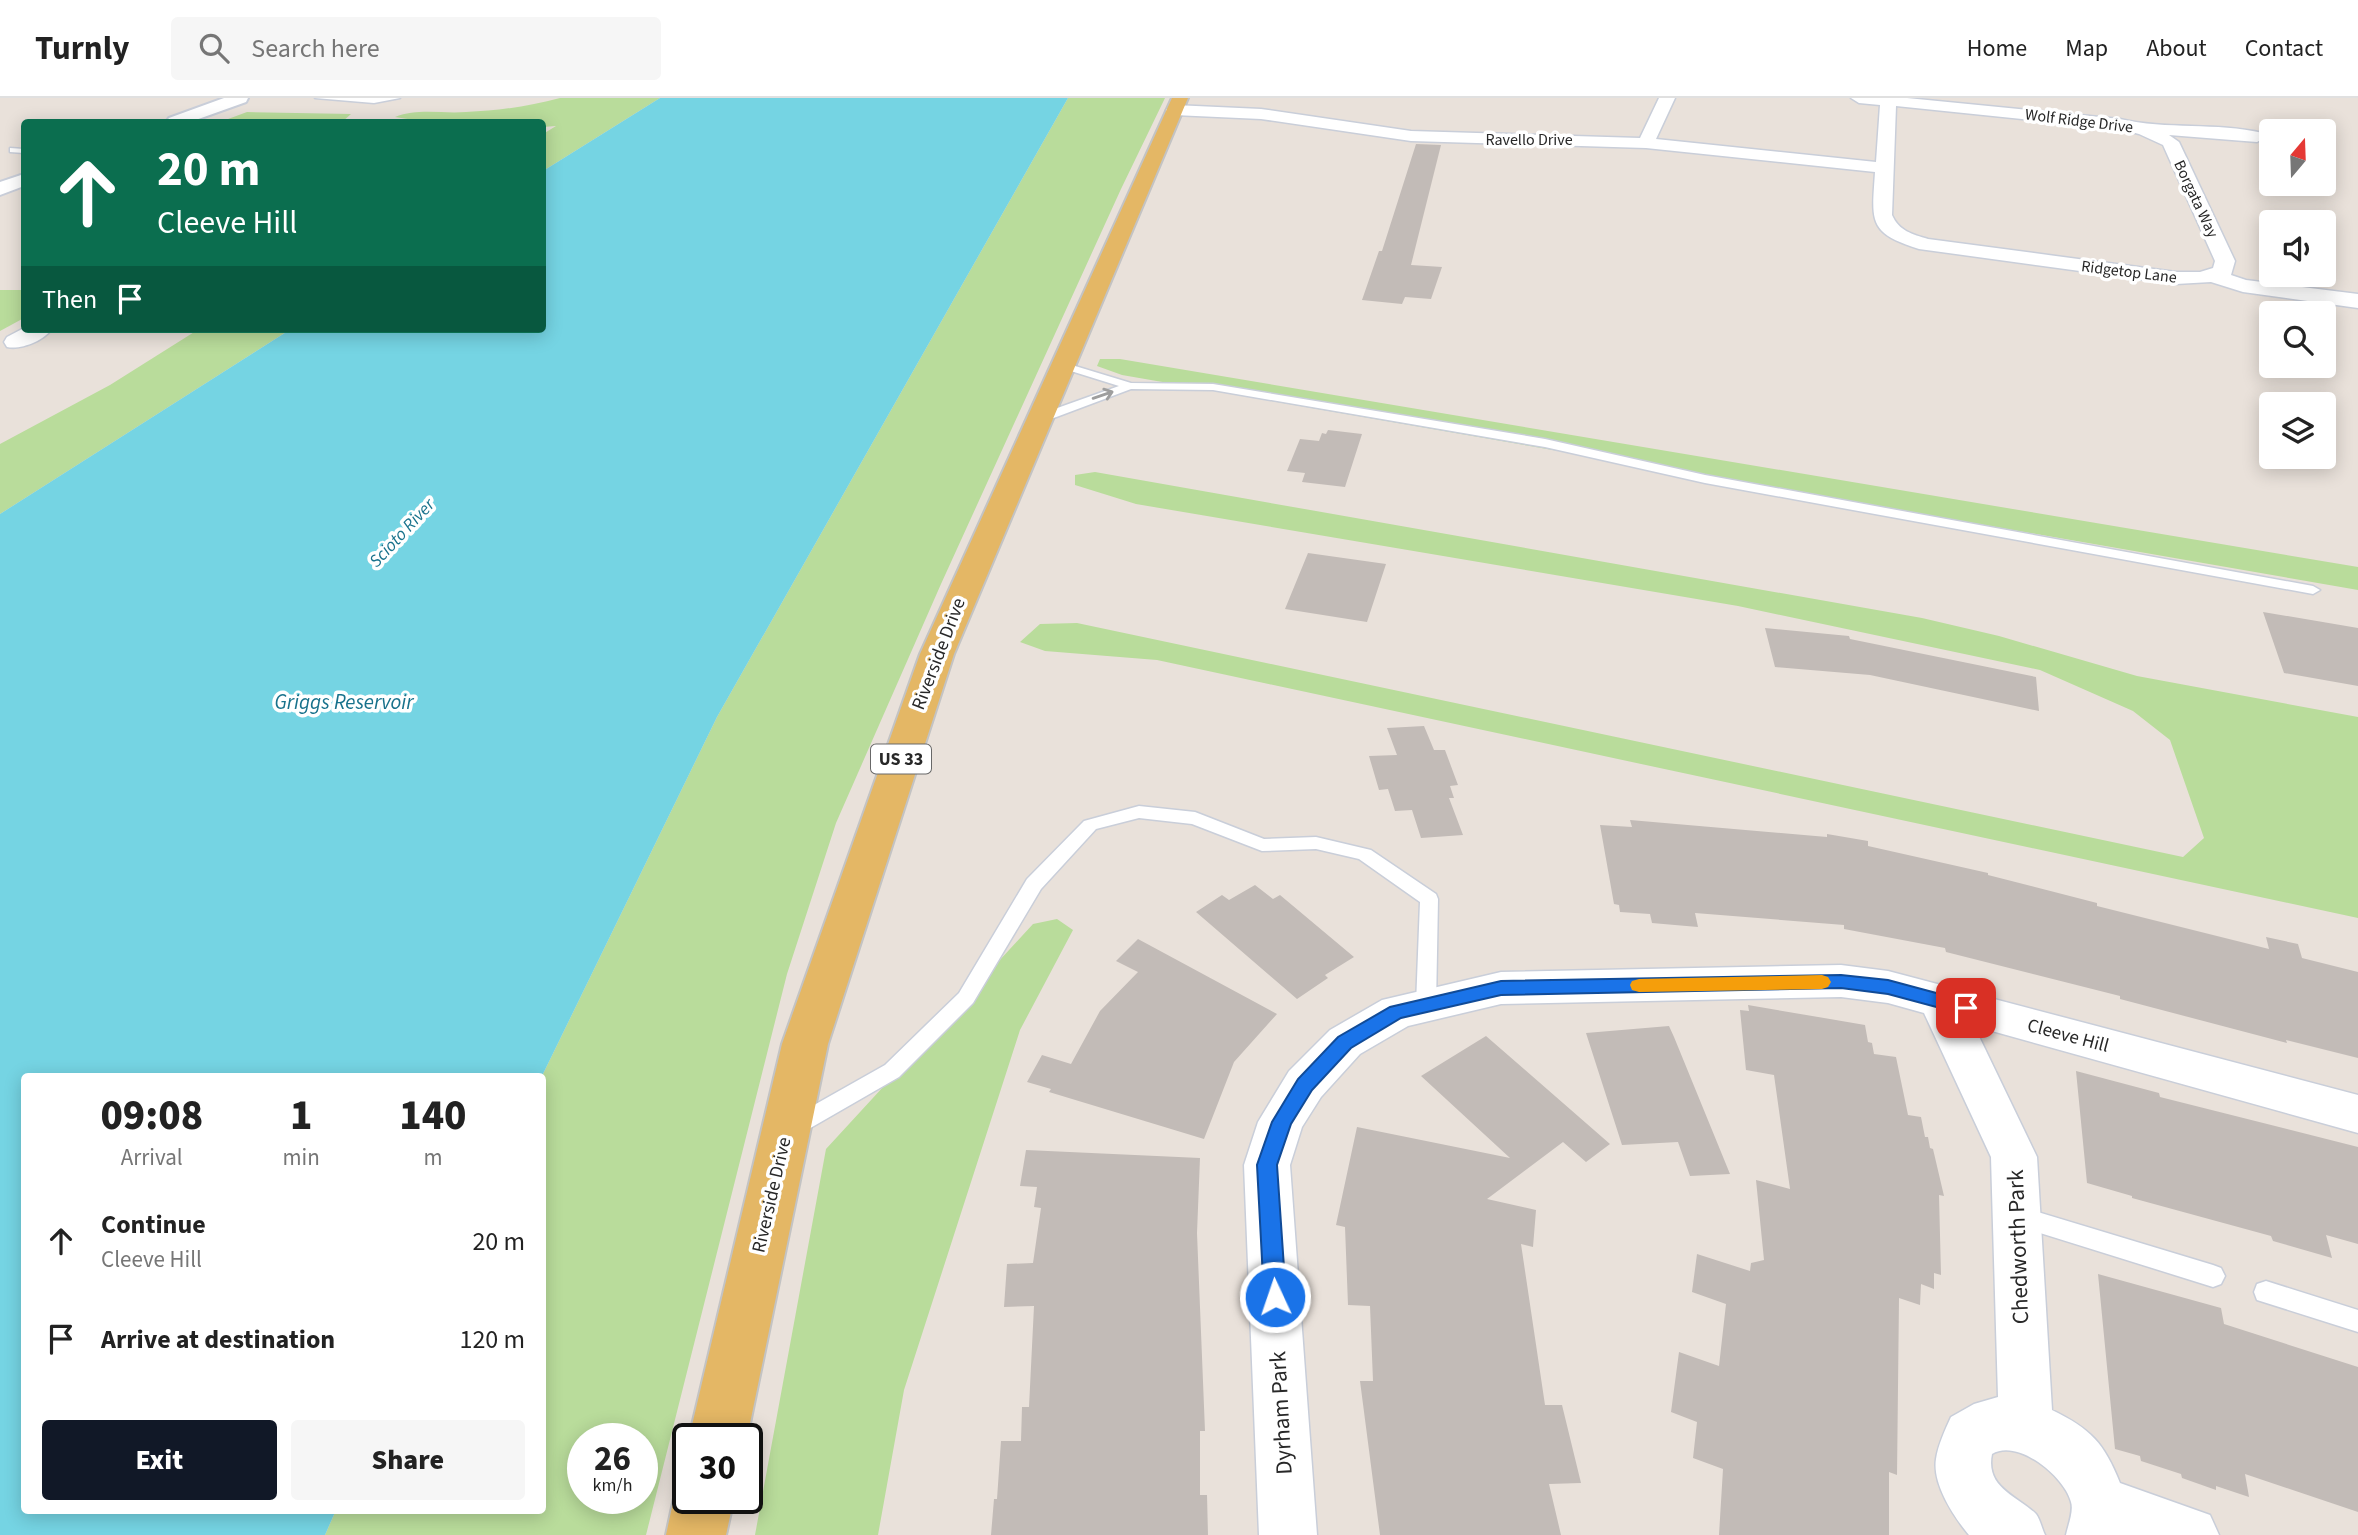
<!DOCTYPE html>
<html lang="en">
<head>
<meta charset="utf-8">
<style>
	body { margin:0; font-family:"Source Sans 3",sans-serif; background:#f6f6f6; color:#222; height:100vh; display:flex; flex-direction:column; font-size:26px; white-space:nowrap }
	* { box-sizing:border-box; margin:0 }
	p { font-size:23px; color:#767676 }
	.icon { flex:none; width:38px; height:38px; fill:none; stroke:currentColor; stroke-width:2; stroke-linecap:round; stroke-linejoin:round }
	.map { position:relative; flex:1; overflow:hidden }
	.drawer { position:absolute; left:21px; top:975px; width:525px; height:441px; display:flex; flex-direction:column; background:#fff; border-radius:7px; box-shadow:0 4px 18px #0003 }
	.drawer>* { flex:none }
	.hud { position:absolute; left:21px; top:21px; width:525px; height:214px; border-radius:7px; box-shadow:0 4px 18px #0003; background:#0b6e4f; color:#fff; overflow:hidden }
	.needle { width:46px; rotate:19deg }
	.buttons { position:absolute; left:2259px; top:21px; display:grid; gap:14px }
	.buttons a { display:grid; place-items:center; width:77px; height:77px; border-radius:7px; background:#fff; box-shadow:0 4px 18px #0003; font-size:35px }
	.speed { position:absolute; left:567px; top:1325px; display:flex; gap:14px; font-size:35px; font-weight:700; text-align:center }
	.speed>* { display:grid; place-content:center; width:91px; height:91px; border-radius:50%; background:#fff; box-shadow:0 4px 18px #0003; line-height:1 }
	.speed small { font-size:18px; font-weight:400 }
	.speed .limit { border:4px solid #111; border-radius:10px; background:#fff; color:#111 }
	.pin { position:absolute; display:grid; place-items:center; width:60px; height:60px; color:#fff; margin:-30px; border-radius:14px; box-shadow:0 4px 10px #0006 }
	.me { position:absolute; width:77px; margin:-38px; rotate:357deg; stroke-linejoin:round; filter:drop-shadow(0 0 5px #0008) }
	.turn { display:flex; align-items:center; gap:24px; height:147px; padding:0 21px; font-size:32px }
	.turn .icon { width:91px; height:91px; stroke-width:2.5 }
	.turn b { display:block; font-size:49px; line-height:60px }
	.then { display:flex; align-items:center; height:66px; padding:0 21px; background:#0003; gap:14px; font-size:26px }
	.eta { display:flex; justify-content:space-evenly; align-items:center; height:119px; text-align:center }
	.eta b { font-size:42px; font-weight:800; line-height:49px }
	.primary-button { display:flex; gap:14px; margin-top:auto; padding:14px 21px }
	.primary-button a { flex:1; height:80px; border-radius:7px; background:#111827; color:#fff; font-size:28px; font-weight:800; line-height:80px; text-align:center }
	.primary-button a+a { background:#f6f6f6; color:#222 }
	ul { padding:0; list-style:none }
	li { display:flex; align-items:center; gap:21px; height:98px; padding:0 21px }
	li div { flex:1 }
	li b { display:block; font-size:26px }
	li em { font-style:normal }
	header { display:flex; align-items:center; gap:42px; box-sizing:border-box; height:98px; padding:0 35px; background:#fff; border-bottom:2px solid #e0e0e0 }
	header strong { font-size:33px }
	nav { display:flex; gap:38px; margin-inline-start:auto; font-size:24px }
	.search { width:490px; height:63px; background:#f6f6f6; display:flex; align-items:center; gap:18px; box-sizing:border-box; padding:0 24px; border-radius:7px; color:#767676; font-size:26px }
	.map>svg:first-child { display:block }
	.green { fill:#b9dc9b; fill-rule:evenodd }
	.water { fill:#75d4e3 }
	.building { fill:#c2bbb7 }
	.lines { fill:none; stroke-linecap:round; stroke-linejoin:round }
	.lane-casing { stroke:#c9ced9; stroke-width:3 }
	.street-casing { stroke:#c9ced9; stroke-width:3 }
	.secondary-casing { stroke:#c9ced9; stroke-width:4 }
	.primary-casing { stroke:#c3c3c3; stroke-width:4 }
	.lane { fill:#fff; fill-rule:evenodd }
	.street { fill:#fff; fill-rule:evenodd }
	.secondary { fill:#fff; fill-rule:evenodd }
	.primary { fill:#e4b765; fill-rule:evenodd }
	.oneway { stroke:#9e9e9e }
	.route { fill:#1a73e8; stroke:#114b97; stroke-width:2 }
	.slow { fill:#f59e0b }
	.labels { text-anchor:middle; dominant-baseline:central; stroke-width:7; stroke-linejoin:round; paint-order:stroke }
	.far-street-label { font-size:16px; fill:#282828; stroke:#fff }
	.far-water-label { font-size:18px; font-style:italic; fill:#18728c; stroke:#fff }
	.shield { fill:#fff; stroke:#686868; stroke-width:2 }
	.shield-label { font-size:18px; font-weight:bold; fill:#282828 }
	.street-label { font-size:19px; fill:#282828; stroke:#fff }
	.water-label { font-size:21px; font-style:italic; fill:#18728c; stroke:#fff }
	.near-street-label { font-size:23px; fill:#282828; stroke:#fff }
</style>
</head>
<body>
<header>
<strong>Turnly</strong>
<div class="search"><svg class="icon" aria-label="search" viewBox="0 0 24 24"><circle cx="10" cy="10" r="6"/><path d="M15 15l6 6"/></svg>Search here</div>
<nav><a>Home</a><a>Map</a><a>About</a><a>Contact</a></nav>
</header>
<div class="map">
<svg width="2358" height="1437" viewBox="0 0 2358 1437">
	<rect width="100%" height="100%" fill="#e9e1da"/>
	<!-- green -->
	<path class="green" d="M560,0H660L543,73V36L556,28L543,29L542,24H426L395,19C418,10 442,16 466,14C498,13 529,8 560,0Z
		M1068,0H1165L1121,91L941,486L836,725L787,876L646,1437H325L336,1412H542V978L717,619ZM583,1340H642V1400H583Z
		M247,14L351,16L342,24H220Z
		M0,192H24V220L0,233Z
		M199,231H291L0,416V346L110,287Z
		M1100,261H1120L2358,469V492L1122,277L1097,268Z
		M1095,374L1922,520L1999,538L2137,578L2358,619V820L1157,562L1045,553L1020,544L1040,526L1077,525L2183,759L2204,740L2170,642L2133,613L2040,572L1738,508L1136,406L1075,387V377Z
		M1057,821L1073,832L1020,932L904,1292L878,1437H755L826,1051L1033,826Z"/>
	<!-- water -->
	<path class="water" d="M660,0H1068L717,619L542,978H24V1412H336L325,1437H0V416L291,231H542L543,73Z"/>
	<!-- building -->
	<path class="building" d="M1416,46L1441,47L1411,167L1442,169L1431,201L1405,199L1402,206L1362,202L1379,153H1382Z
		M1328,332L1362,336L1345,389L1302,384L1305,375L1287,373L1300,341L1319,343L1322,335L1326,336Z
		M1308,455L1386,466L1367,524L1285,511Z
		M2263,514L2358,530V588L2284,575Z
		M1765,530L1849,538L1850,541L2036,579L2039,613L1870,577L1775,569Z
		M1424,628L1434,652H1445L1458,687L1450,688L1454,700H1449L1463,737L1421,740L1412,712L1395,713L1388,691L1379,692L1369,658L1397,657L1387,630Z
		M1630,722L1827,739V736L1868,743V748L1988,775V777L2097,805V808L2269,851L2266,839L2298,846L2302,860L2358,874V960L2286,942L2287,945L2120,901V898L1946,854L1945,850L1844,831V827L1695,815L1698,829L1652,825L1650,816L1620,814L1619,807L1614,806L1600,727L1632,729Z
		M1255,787L1273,801L1280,797L1354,859L1325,877L1328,880L1297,901L1196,814L1222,797L1229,802Z
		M1138,841L1277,916L1234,964L1204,1041L1049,994L1051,991L1027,984L1042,957L1071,966L1100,913L1138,874L1116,863Z
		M1748,907L1865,927L1868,944L1872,945L1874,956L1896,959L1908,1017L1921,1019L1925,1039H1928L1930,1050L1933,1051L1944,1098L1939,1097L1941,1177L1934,1175V1191L1921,1186L1920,1207L1899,1200L1897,1377L1889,1374V1437H1719L1723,1371L1693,1360L1697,1324L1671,1314L1679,1254L1719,1268L1726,1206L1692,1194L1697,1156L1750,1173L1751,1165L1764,1162L1756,1082L1790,1091L1774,977L1746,972L1740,912L1749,913Z
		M1669,928L1674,939L1730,1076L1690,1078L1678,1044L1622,1047L1586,935Z
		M1486,938L1610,1046L1586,1064L1563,1044L1487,1101L1536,1112L1533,1149L1521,1146L1545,1307H1562L1581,1385L1549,1386L1561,1437H1380L1360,1283H1373L1370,1208L1348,1207L1345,1129L1336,1127L1357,1029L1510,1060L1421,978Z
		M2076,973L2159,995L2160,999L2358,1049V1146L2326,1137L2332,1160L2273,1143L2271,1138L2132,1100V1098L2087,1085Z
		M1026,1052L1200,1060L1197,1135L1205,1333H1200V1397H1207L1208,1437H991L994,1401H997L1001,1343H1021L1022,1309H1029L1034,1208L1004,1209L1007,1166L1033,1165L1041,1110L1034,1109L1037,1089L1020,1088Z
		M2098,1176L2221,1210L2224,1226L2358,1269V1414L2245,1376L2249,1399L2216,1388V1392L2182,1380L2181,1376L2141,1363L2140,1358L2115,1351Z"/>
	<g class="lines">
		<!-- lane casing -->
		<g class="lane-casing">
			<path id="lane" d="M315,0H400L374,5Z
				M10,50L24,51V55L10,54Z
				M1062,264L1131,285L1213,286L1545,341L1705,377L2313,488L2320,492L2313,496L1705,385L1545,349L1213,292L1131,291L1043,324H1035V318L1119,288L1058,269V265Z
				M1139,708L1195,714L1264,741L1316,739L1371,752L1436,796L1438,801L1436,907L1433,912L1426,915L1419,912L1416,907L1420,804L1359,761L1316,751L1262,753L1192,726L1139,720L1096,731L1041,791L973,905L899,979L800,1036L792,1039L784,1036L781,1030L784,1024L885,967L959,895L1027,781L1084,723Z
				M2021,1109L2213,1167L2221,1170L2225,1178L2221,1186L2213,1189L2021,1129L2013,1126L2009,1119L2013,1112Z
				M2266,1183L2358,1212V1234L2257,1202L2254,1194L2257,1186Z"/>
		</g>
		<!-- street casing -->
		<g class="street-casing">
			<path id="street" d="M1659,0H1675L1656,41L1876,64L1880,7L1859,5L1851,0H1907L2120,21C2167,32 2216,24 2263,35L2266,39L2257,44L2169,37L2179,44L2235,163L2231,177L2246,182L2358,196V210L2243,194L2211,184L2176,186L1919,151C1867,135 1872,123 1875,74L1646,50L1411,43L1261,21L1174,17L1166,12L1174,7L1261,11L1411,33L1640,40ZM1896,8L2120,31L2139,36L2163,47L2215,163L2213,170L2200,174H2176L1928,141C1912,136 1899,133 1892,117Z
				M24,230V231H52C43,243 21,252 7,249L4,244L7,239Z
				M1841,867L1888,873L2358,997V1035L1974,928L2037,1059L2052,1312C2091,1331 2104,1345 2120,1385L2210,1417L2219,1437H2066C2068,1427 2074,1413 2071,1404C2065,1379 2018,1340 1992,1356C1985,1390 2018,1398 2036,1416C2040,1421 2042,1431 2045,1437H1969C1954,1419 1932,1386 1936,1361C1938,1347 1945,1332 1951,1319L1974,1306L1998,1299L1991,1059L1924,915L1888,905L1841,899L1501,906L1408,928L1360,956L1321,999L1302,1029L1290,1067L1317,1437H1259L1244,1067L1258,1024L1289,973L1330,932L1382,902L1501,874Z"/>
		</g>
		<!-- secondary casing -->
		<g class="secondary-casing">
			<path id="secondary" d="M224,0H248L246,4L190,24H166L169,20Z
				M24,76V88L0,97V84Z"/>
		</g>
		<!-- primary casing -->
		<g class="primary-casing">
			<path id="primary" d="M1172,0H1188L954,556L828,946L747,1340H689L782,946L920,556Z
				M688,1377V1400H734L726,1437H666L674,1400L683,1379Z"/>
		</g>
		<!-- lane -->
		<use href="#lane" class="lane"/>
		<!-- street -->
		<use href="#street" class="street"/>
		<!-- secondary -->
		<use href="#secondary" class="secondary"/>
		<!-- primary -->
		<use href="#primary" class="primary"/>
	</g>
	<!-- one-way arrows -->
	<defs><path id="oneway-shaft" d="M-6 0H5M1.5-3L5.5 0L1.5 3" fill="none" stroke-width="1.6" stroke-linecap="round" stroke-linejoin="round" transform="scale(1.75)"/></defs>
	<use class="oneway" href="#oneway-shaft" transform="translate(1103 297) rotate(-19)"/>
	<!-- route -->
	<path class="route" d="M1841,877L1888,882L1966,903L1973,905L1976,910L1973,915L1966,917L1888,896L1841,890L1501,897L1401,920L1351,950L1312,992L1291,1026L1277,1067L1286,1199L1282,1206L1275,1209L1267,1206L1264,1199L1257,1067L1272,1024L1298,981L1338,939L1390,909L1501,883Z"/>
	<!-- slow -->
	<path class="slow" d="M1822,877L1828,879L1831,884L1828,889L1822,891L1639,894L1632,892L1630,887L1632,883L1639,881Z"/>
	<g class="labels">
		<!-- far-street labels -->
		<g class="far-street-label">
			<text transform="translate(2079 23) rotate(7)">Wolf Ridge Drive</text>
			<text x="1529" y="42">Ravello Drive</text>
			<text transform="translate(2196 101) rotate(65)">Borgata Way</text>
			<text transform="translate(2129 174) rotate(7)">Ridgetop Lane</text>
		</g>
		<!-- far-water labels -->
		<g class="far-water-label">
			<text transform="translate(402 435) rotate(-47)">Scioto River</text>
		</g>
		<!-- shield labels -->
		<rect class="shield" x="871" y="646.5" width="60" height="29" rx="5"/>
		<g class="shield-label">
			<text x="901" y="661">US 33</text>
		</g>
		<!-- street labels -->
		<g class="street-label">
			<text transform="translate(939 556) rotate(-69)">Riverside Drive</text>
			<text transform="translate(2068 938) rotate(15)">Cleeve Hill</text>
			<text transform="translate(772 1097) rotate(-77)">Riverside Drive</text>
		</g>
		<!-- water labels -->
		<g class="water-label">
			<text x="344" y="604">Griggs Reservoir</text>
		</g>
		<!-- near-street labels -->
		<g class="near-street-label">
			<text transform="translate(2018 1149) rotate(-92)">Chedworth Park</text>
			<text transform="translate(1281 1315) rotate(-93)">Dyrham Park</text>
		</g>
	</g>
</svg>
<div class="buttons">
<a><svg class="needle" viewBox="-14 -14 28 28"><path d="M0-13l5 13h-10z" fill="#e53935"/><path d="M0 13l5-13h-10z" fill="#767676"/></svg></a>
<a><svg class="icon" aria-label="sound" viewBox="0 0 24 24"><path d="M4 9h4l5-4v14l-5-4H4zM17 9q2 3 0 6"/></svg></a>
<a><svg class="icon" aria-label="search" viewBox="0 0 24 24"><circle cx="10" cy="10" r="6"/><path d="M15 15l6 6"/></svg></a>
<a><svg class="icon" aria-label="layers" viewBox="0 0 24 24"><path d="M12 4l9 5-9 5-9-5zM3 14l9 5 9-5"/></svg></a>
</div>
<div class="speed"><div>26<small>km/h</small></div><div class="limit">30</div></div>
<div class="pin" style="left:1966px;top:910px;background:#d93025"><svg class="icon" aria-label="arrive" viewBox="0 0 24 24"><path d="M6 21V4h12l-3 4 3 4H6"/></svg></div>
<svg class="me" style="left:1275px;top:1199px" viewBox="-20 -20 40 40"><circle r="17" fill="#1a73e8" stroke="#fff" stroke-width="3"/><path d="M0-11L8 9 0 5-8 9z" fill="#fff"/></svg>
<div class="hud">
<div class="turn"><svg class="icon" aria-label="ahead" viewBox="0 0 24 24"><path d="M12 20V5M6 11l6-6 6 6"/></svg><div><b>20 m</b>Cleeve Hill</div></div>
<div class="then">Then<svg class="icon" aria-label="arrive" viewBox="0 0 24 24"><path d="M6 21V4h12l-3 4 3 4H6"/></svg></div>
</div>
<section class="drawer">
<div class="eta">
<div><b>09:08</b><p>Arrival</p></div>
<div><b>1</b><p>min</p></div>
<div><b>140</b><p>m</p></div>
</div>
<ul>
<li><svg class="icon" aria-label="ahead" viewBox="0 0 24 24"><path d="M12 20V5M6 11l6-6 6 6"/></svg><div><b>Continue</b><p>Cleeve Hill</p></div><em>20 m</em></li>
<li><svg class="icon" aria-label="arrive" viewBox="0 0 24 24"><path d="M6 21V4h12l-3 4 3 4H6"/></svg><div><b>Arrive at destination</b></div><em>120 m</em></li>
</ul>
<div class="primary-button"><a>Exit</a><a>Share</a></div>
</section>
</div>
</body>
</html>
